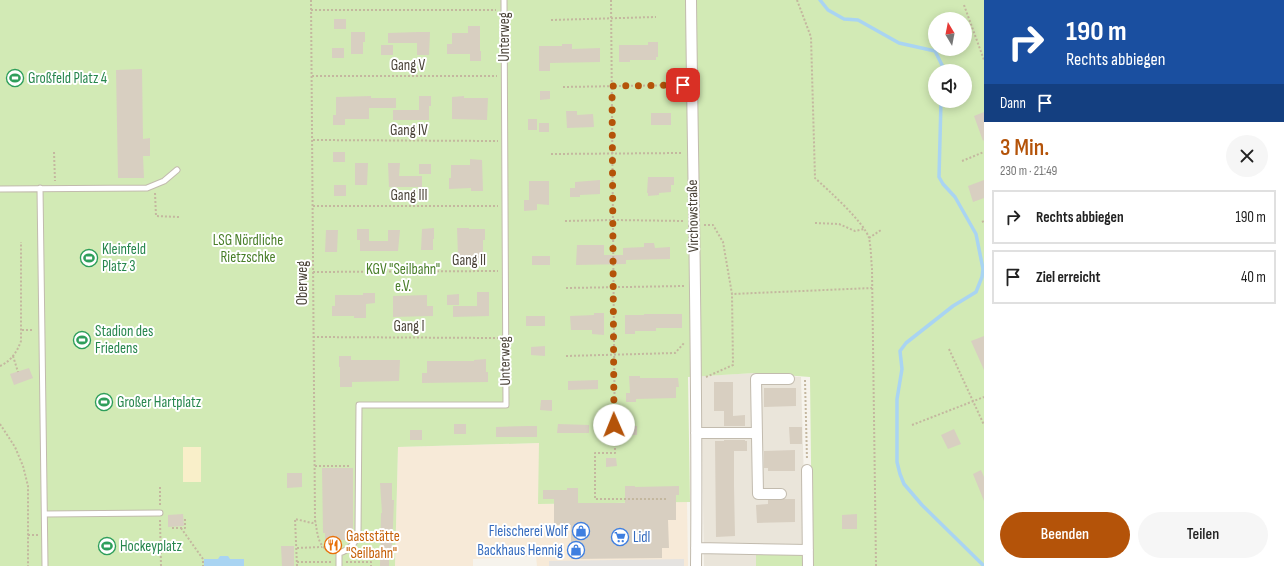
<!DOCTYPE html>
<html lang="de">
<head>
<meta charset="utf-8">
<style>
	body { margin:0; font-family:"Sofia Sans Condensed",sans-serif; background:#f6f6f6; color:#222; height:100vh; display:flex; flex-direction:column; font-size:15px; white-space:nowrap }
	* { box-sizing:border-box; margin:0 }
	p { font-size:13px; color:#767676 }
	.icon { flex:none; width:22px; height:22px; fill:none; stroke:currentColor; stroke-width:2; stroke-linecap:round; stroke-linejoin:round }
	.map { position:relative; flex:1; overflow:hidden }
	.details { display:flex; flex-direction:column; background:#fff; width:300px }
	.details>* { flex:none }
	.guide { background:#1a4fa0; color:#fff; overflow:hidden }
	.needle { width:26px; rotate:350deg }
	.tools { position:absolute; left:928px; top:12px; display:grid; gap:8px }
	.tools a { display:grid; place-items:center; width:44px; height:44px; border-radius:50%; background:#fff; box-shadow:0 2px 10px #0003; font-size:20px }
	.pin { position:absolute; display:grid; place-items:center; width:34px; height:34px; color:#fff; margin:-17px; border-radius:8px; box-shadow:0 2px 6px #0006 }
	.me { position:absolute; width:44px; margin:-22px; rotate:359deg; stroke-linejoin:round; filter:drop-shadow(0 0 3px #0008) }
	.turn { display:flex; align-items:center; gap:14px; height:84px; padding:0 16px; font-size:18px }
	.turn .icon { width:52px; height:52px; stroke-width:2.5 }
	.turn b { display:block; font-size:28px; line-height:34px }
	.then { display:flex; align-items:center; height:38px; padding:0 16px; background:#0003; gap:8px; font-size:15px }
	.round { display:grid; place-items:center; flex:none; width:42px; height:42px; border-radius:21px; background:#f6f6f6 }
	.summary { display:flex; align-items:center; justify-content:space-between; height:68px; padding:0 16px }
	h1 { font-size:24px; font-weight:600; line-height:30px; color:#b45309 }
	.primary-button { display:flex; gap:8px; margin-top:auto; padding:8px 16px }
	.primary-button a { flex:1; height:46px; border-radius:24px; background:#b45309; color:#fff; font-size:16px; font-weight:600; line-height:46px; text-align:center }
	.primary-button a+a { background:#f6f6f6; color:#222 }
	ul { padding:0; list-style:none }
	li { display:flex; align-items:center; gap:12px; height:54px; margin:0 8px 6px; padding:0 8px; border:2px solid #e0e0e0; border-radius:0px }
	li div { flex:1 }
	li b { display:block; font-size:15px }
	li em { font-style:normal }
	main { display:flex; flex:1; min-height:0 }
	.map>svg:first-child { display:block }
	.residential { fill:#eae5da }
	.commercial { fill:#f7ead8 }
	.green { fill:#d2eab5; fill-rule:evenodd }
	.sand { fill:#f9efc9 }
	.parking { fill:#e5e3e0 }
	.water { fill:#a9d4f2 }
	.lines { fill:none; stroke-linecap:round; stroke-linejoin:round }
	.stream { stroke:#a9d4f2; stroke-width:3.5 }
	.building { fill:#d8cfc1 }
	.lane-casing { stroke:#c2bbae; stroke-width:7 }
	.street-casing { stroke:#c2bbae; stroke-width:12 }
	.path { stroke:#c4b79f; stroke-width:2; stroke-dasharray:2 2; stroke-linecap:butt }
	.lane { stroke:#fff; stroke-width:5 }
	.street { stroke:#fff; stroke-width:10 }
	.route { stroke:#b45309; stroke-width:7; stroke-dasharray:0 12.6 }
	.labels { text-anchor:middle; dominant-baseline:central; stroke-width:4; stroke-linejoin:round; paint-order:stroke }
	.street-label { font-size:15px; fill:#4b4439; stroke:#fff }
	.leisure-label { font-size:15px; fill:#27864d; stroke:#fff; text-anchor:start }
	.park-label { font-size:15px; fill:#4a7f2a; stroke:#fff }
	.shop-label { font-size:15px; fill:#366cbe; stroke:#fff; text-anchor:end }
	.food-label { font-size:15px; fill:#c56008; stroke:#fff; text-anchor:start }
</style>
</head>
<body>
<main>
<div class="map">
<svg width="984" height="566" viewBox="0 0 984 566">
	<rect width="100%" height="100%" fill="#f6f3ec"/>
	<!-- residential -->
	<path class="residential" d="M755,373L801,377L804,482L805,566H704L701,376Z"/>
	<!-- commercial -->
	<path class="commercial" d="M539,443V504L687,502L688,566H537L536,556L473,559V566H395L398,447Z"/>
	<!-- green -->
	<path class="green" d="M0,0H984V566H756V544H812L810,377L755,373L688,377L690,502L538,504L539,443L398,447L395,566H0ZM935,19H965V49H935ZM935,71H965V101H935Z"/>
	<!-- sand -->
	<path class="sand" d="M183,447H201V482H183Z"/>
	<!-- parking -->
	<path class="parking" d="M684,559V566H549V561Z"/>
	<!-- water -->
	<path class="water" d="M220,556H228L230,559H244V566H204V559H218Z"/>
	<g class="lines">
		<!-- stream -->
		<path class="stream" d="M820,0L828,10L844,19L858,20L899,43L935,51L943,67V71
			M941,101L939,177L943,184L955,197L976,234L983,269L982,277L976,292L953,306L906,343L900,351L902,369L897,399V462L900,474L904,484L922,505L984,566"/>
	</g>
	<!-- building -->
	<path class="building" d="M334,19H346V29H334Z
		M468,26H480V51H481V61H470V54H447V44H452V33H468Z
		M351,32H365V42H363V54H351Z
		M418,32H430L429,55H417V43H388V33Z
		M648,42H658V57H656V60H630V62H619V45H648Z
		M562,44H572V49L600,48V62L550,63V71H539V46H562Z
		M381,45H393V55H381Z
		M332,48H344V58H332Z
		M142,69L143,139L150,138V156H143L144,178H118L116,70Z
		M540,91H550V99L540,100Z
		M371,96V98H396V108H369V119H345V125H333V115H336V97Z
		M419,96H431V106H429V120H393V110H419Z
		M464,96V98H488L487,120L452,119V97Z
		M566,111H577V115L593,114L594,127L567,128Z
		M984,112V140L983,141L974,116Z
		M651,113H671V125H651Z
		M528,119H537V130H528Z
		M539,123H549V132H539Z
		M333,152H345V162H333Z
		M470,159L482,160L483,191H471V188L449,189V178H451V165H470Z
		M355,163H368L367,185H355Z
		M388,163H400L399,176H422V187H389Z
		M419,164H431V174H419Z
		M648,177H674V185H671V192L659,193V195L648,196V193H647Z
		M600,180V194L580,195V197H570V188H575V182Z
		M984,180V198L973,202L968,186Z
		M529,181H549V205L537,204V210L524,211V200H529Z
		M334,185H346V196H334Z
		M434,228V239H433V250H421L422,229Z
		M457,228H469V229H485V240H483V260H471V256H458Z
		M357,229H369V241H388V230H400L398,251H360V240H357Z
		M326,230H338L337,252H325Z
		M644,243H654L655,248L670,247V259L626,260V264L576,265L577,245H604V255H623V248L644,247Z
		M532,256H550V265H532Z
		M477,292H489V316L453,317V306H477Z
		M363,293H375V303L366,304V318H354V316H332V306H335V295H363Z
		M459,294V305H447V295Z
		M427,295V306H433V316L393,317V296Z
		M594,313H604V335L592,334V330H571L570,316L594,315Z
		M644,314H682V328H656V331H635V334H625V315H644Z
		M526,316H545V326H526Z
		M984,336V370L971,341Z
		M545,346V356L531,355V347Z
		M339,356H351V360H400L399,381L352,382V387H340V367H339Z
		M486,359V372H488V382L422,383V373H427V361H474V360Z
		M29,368L33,378L14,385L10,374Z
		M629,376H640V378H678L679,387H676V398L636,399V402H626V393H630Z
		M598,380V389L568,390V381Z
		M714,382H733V416L745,415V426H724V411H714Z
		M764,388H796V406L764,407Z
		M541,400H552V411L540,410Z
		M454,424H466V434H454Z
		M558,424L589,425V433H557Z
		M527,426H537V437H496V427Z
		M627,426H637V435H627Z
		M789,427H802V444H790Z
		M954,429L961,444L948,449L941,435Z
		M410,430H422V440H410Z
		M724,440H745V441H747V451H734V486L735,536L716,537L715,441H724Z
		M795,450V471H768V468H764V451Z
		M606,458H616L617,466L606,467Z
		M322,468H353V533H349V540H325V533H323Z
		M981,470L984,477V501L973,474Z
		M287,473H302V487L287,488Z
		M380,483H392V500H394L392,550H389V566H380L381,513H382Z
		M625,486H635V487L679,486V495H676V520H668L669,548H662V558L571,559V525H554V499H543V490H567V488H578V503H625Z
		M784,499H795V522L757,523L756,505L768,504V500Z
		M183,514L184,526L168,527V515Z
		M857,514V529H842V515Z
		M281,546H294V566H282Z"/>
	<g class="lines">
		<!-- lane casing -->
		<g class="lane-casing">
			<path id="lane" d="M40,188L45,566
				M0,189L147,188L164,181L177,170
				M45,514L160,513
				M339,566V553C349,550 356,543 358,533L359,405H506L504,0"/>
		</g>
		<!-- street casing -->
		<g class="street-casing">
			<path id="street" d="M691,0C693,189 698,377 696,566
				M696,433H757
				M807,470L808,566
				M781,494H758L756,379H789
				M696,548L808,550"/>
		</g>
		<!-- path -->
		<path class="path" d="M311,0L315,520C318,535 317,545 331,553
			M611,0L615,453H595V499H667
			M797,0L811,37L815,178C828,190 864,222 869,238C871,247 871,259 872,269L876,566
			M964,5L984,60
			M311,10H496
			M551,20L656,17
			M312,76H497
			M563,87L681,85
			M313,140L498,141
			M54,152L55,181
			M551,154L683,153
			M962,161L984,152
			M155,193L156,216L179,217
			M313,206H498
			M565,221L612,220L684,221
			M982,222L984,221
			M815,223L839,224L855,231L864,229
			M704,225H713L723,242L732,294L872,288
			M869,238L881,230
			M313,272L498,271
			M566,288L684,286
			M22,330H33
			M313,337L498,338
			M949,349L984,425
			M13,356L18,372
			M566,356L675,353L685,342
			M0,366C11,361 17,352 21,341V242
			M706,377L733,365L732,294
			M805,380L807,460
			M0,424L15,447L23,466L28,486V566
			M912,425L984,397
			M315,466H351
			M160,505V485
			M160,520L161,566
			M172,528H185V518
			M181,528L203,559V566
			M28,535H38
			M297,548L322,547
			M297,562H332
			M346,562H371V566
			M297,566L295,519L312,523L316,522"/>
		<!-- lane -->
		<use href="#lane" class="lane"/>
		<!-- street -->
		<use href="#street" class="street"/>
	</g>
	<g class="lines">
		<!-- route -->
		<path class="route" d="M614,425L612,86L683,85"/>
	</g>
	<!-- icons -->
	<defs>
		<g id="stadium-ring" transform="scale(0.9)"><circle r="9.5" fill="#fff" stroke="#2e9e5b" stroke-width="1.5"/><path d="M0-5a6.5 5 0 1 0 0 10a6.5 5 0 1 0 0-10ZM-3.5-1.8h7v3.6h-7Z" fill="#2e9e5b"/></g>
		<g id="shop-ring" transform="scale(0.9)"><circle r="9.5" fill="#fff" stroke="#3f7fe0" stroke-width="1.5"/><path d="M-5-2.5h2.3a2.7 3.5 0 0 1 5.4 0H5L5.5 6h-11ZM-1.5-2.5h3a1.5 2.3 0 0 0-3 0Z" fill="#3f7fe0"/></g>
		<g id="supermarket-ring" transform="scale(0.9)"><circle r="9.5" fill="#fff" stroke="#3f7fe0" stroke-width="1.5"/><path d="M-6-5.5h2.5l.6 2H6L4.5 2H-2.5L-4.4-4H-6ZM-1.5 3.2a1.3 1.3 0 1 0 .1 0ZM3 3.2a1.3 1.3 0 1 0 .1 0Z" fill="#3f7fe0"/></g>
		<g id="restaurant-ring" transform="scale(0.9)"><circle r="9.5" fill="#fff" stroke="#e8710a" stroke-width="1.5"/><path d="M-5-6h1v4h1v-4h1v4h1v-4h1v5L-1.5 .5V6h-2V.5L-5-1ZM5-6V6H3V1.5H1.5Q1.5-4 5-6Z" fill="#e8710a"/></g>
	</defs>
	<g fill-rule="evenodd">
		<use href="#stadium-ring" x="15" y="78"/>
		<use href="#stadium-ring" x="89" y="258"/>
		<use href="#stadium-ring" x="82" y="340"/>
		<use href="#stadium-ring" x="104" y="402"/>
		<use href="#shop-ring" x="581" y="531"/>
		<use href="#supermarket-ring" x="620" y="537"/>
		<use href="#restaurant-ring" x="333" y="545"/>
		<use href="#stadium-ring" x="107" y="546"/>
		<use href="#shop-ring" x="576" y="550"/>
	</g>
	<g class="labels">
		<!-- street labels -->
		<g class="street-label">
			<text transform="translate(504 37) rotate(-90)">Unterweg</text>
			<text x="408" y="65">Gang V</text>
			<text x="409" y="130">Gang IV</text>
			<text x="409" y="195">Gang III</text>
			<text transform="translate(693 216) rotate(-91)">Virchowstraße</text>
			<text x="469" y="260">Gang II</text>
			<text transform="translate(302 283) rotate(-90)">Oberweg</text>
			<text x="409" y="326">Gang I</text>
			<text transform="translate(505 361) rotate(-91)">Unterweg</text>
		</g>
		<!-- leisure labels -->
		<g class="leisure-label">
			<text x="28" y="78">Großfeld Platz 4</text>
			<text x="102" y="249">Kleinfeld<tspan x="102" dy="17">Platz 3</tspan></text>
			<text x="95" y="331">Stadion des<tspan x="95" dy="17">Friedens</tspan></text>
			<text x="117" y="402">Großer Hartplatz</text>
			<text x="120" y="546">Hockeyplatz</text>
		</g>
		<!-- park labels -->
		<g class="park-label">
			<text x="248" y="240">LSG Nördliche<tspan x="248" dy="17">Rietzschke</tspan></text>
			<text x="403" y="269">KGV "Seilbahn"<tspan x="403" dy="17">e.V.</tspan></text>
		</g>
		<!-- shop labels -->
		<g class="shop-label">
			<text x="568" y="531">Fleischerei Wolf</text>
			<text x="633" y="537" text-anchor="start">Lidl</text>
			<text x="563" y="550">Backhaus Hennig</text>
		</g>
		<!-- food labels -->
		<g class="food-label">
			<text x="346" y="536">Gaststätte<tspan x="346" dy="17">"Seilbahn"</tspan></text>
		</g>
	</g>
</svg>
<div class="tools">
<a><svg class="needle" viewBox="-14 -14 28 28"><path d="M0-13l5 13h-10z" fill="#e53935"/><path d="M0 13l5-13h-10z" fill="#767676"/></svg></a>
<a><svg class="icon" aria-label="sound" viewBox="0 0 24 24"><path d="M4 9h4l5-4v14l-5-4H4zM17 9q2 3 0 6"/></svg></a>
</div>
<div class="pin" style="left:683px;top:85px;background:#d93025"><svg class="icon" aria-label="arrive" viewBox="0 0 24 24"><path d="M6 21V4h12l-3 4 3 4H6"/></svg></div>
<svg class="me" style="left:614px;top:425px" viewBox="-20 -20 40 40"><circle r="19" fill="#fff"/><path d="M0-13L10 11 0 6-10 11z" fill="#b45309"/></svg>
</div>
<section class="details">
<div class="guide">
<div class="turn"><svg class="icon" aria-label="right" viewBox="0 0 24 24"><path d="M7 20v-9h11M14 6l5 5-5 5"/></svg><div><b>190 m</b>Rechts abbiegen</div></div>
<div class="then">Dann<svg class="icon" aria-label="arrive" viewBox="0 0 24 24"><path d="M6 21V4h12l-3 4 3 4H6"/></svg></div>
</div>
<div class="summary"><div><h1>3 Min.</h1><p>230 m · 21:49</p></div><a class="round"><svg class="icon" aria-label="close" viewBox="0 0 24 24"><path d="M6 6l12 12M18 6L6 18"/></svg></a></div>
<ul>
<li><svg class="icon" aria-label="right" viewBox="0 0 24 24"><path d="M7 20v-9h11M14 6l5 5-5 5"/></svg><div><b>Rechts abbiegen</b></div><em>190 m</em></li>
<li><svg class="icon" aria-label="arrive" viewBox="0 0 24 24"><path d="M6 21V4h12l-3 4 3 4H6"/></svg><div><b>Ziel erreicht</b></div><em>40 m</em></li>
</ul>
<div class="primary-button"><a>Beenden</a><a>Teilen</a></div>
</section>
</main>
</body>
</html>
